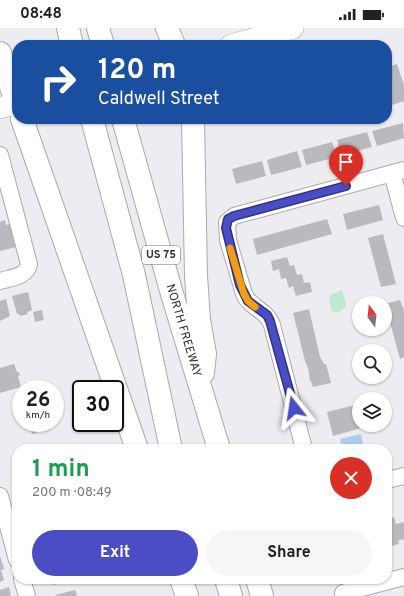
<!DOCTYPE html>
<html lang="en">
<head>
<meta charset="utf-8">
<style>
	body { margin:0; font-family:Overpass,sans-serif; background:#f6f6f6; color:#202124; height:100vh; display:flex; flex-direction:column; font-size:15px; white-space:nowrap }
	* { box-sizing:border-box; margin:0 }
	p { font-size:13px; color:#757577 }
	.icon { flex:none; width:22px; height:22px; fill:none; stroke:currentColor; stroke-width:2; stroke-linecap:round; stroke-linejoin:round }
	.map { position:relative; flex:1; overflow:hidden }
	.drawer { position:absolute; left:12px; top:416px; width:380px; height:140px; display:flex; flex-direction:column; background:#fff; border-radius:16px; box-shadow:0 1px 3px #0004 }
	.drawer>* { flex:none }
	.guide { position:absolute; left:12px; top:12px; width:380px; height:84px; border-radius:16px; box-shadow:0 1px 3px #0004; background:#1a4fa0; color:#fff; overflow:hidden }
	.needle { width:26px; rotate:345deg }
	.buttons { position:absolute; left:352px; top:268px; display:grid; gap:8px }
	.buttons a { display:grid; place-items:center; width:40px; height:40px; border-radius:50%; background:#fff; box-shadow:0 1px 3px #0004; font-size:20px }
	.speed { position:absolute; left:12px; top:352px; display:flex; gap:8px; font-size:20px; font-weight:700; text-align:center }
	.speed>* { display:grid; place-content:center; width:52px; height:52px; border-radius:50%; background:#fff; box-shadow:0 1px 3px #0004; line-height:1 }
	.speed small { font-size:10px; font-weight:400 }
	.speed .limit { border:2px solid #111; border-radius:6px; background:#fff; color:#111 }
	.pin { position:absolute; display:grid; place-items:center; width:34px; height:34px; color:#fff; margin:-41px -17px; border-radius:50% 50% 50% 0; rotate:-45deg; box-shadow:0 0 4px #0007 }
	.pin .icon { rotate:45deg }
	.me { position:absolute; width:44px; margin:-22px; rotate:345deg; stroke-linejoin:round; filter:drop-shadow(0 0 3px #0008) }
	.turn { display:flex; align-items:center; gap:14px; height:84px; padding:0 20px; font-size:18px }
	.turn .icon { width:52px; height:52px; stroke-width:2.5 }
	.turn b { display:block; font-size:28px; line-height:34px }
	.round { display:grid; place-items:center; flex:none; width:42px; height:42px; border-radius:21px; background:#f6f6f6 }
	.head { display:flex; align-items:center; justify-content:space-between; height:68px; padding:0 20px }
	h1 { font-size:24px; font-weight:700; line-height:30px; color:#1e9e55 }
	.cta { display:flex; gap:8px; margin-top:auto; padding:8px 20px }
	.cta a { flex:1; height:46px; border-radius:24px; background:#4a4dc3; color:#fff; font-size:16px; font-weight:700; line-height:46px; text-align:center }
	.cta a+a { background:#f6f6f6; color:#202124 }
	.status { display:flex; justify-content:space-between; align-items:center; height:28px; padding:0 20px; background:#fff; direction:ltr }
	.status svg { height:11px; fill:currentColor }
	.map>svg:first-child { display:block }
	.green { fill:#bfe9d3 }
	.water { fill:#adcdee }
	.building { fill:#bababe }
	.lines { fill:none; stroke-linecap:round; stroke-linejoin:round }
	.minor-casing { stroke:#aaaaae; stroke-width:18 }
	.major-casing { stroke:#aaaaae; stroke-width:22 }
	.highway-casing { stroke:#aaaaae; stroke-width:24 }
	.minor { stroke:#fff; stroke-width:16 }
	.major { stroke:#fff; stroke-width:21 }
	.highway { stroke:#fff; stroke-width:22 }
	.route-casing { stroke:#30327f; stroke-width:10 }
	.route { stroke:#4a4dc3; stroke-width:7 }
	.slow { stroke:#f59e0b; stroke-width:7 }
	.labels { text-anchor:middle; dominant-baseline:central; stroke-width:3; stroke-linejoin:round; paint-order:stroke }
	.shield { fill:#fff; stroke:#6e6e70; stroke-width:1 }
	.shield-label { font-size:11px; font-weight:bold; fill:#303032 }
	.street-label { font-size:12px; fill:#303032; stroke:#fff }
</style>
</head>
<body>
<div class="status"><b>08:48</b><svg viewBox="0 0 49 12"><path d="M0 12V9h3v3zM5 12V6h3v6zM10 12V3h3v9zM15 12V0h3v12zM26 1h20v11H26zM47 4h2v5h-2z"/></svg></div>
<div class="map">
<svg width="404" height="568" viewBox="0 0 404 568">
	<rect width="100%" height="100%" fill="#edecf1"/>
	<!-- green -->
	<path class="green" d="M342,262L346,275V279L338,284H332L329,270L332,266Z"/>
	<!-- water -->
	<path class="water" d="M361,406L363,416L342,421L340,411Z"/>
	<!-- building -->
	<path class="building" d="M397,36L404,57V73L392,77L387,66V39Z
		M403,95L404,110L377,118L372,103Z
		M367,104L372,119L341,127L337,112Z
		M332,114L337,129L306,137L302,122Z
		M297,123L302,139L271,147L267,132Z
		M262,133L266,148L236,156L232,141Z
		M379,177L383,192L347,202L343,186Z
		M327,191L332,206L257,227L253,211Z
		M5,192L6,197L10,196L16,219L0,223V194Z
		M383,206L396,256L381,259L368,210Z
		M287,229L290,238L294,237L297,247L302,246L304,255L310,254L312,264L296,268L293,258L289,260L286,250L281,251L279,241L273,243L271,233Z
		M28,264L32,282L27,284L28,286L20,288L19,286H17L12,268Z
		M6,271L10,288L0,293V273Z
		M400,272L404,282V329L400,331L385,276Z
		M309,281L320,329L324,336H326L331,355L313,359L311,353H310L308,340L305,333L293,285Z
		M42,282L44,292L35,294L33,284Z
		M14,336L17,344H19L20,347L18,348L21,359L0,365V340Z
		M355,377L361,400L333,408L327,384Z
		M35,401L36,405L32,406L31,402Z
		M394,489L396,496L404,494V511L398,513L399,516L387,519V493Z
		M0,528L4,541L1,542L4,552L0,554Z
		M51,551H74V552L53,557Z
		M9,559L11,568H0V562Z
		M75,562L77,568H56L55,567Z"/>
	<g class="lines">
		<!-- minor casing -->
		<g class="minor-casing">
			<path id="minor" d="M0,127L29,236C27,249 10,250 0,253
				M392,145L404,190
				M304,421L272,297C267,282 250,280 244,266L228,212L227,194L234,188L404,142
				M387,452L404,448
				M0,468L17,532
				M22,551L27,568
				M343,565L404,549"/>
		</g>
		<!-- major casing -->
		<g class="major-casing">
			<path id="major" d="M231,17L293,0
				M0,80L17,75"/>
		</g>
		<!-- highway casing -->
		<g class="highway-casing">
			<g id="highway">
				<path d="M68,0L72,17"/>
				<path d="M98,0L103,17"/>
				<path d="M167,0L174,17"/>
				<path d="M0,25L17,77"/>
				<path d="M22,91L137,421"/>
				<path d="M92,91L134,247L171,421"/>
				<path id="s1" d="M123,91L172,266L219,421"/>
				<path d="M193,91L196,248L199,291L205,326L203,345"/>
				<path d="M181,551L187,568"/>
				<path d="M226,551L231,568"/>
				<path d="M257,551L262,568"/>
			</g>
		</g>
		<!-- minor -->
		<use href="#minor" class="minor"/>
		<!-- major -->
		<use href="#major" class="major"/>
		<!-- highway -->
		<use href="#highway" class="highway"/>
	</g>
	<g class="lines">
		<!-- route casing -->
		<g class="route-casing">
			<path id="route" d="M294,380L270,293L267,287L248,273L240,257L226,200L228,191L234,188L346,158"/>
		</g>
		<!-- route -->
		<use href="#route" class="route"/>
		<!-- slow -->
		<path class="slow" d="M230,220L244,266L248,273L255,279"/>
	</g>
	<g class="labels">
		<!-- shield labels -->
		<rect class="shield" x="142" y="218" width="38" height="18" rx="3"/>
		<g class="shield-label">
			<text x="161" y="227">US 75</text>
		</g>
		<!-- street labels -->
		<g class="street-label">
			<text stroke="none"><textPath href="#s1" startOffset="220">NORTH FREEWAY</textPath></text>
		</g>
	</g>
</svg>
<div class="buttons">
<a><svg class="needle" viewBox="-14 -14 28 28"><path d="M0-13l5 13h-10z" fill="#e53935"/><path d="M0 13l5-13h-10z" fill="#757577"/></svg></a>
<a><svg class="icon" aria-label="search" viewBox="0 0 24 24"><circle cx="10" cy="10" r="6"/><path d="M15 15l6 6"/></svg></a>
<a><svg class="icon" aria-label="layers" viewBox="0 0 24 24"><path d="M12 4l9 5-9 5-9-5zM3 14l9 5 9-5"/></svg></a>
</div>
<div class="speed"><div>26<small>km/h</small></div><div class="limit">30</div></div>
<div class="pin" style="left:346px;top:158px;background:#d93025"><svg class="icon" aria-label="arrive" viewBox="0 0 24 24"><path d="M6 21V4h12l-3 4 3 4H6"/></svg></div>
<svg class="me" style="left:294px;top:380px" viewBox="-20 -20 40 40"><path d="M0-17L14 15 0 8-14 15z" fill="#4a4dc3" stroke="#fff" stroke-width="4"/></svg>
<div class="guide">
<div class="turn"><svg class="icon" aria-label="right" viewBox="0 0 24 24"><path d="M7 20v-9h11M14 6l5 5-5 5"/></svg><div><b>120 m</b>Caldwell Street</div></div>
</div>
<section class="drawer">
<div class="head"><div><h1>1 min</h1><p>200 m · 08:49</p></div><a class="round" style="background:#d93025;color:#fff"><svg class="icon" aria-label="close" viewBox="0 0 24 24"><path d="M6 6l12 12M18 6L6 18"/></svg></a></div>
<div class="cta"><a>Exit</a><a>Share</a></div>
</section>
</div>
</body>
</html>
